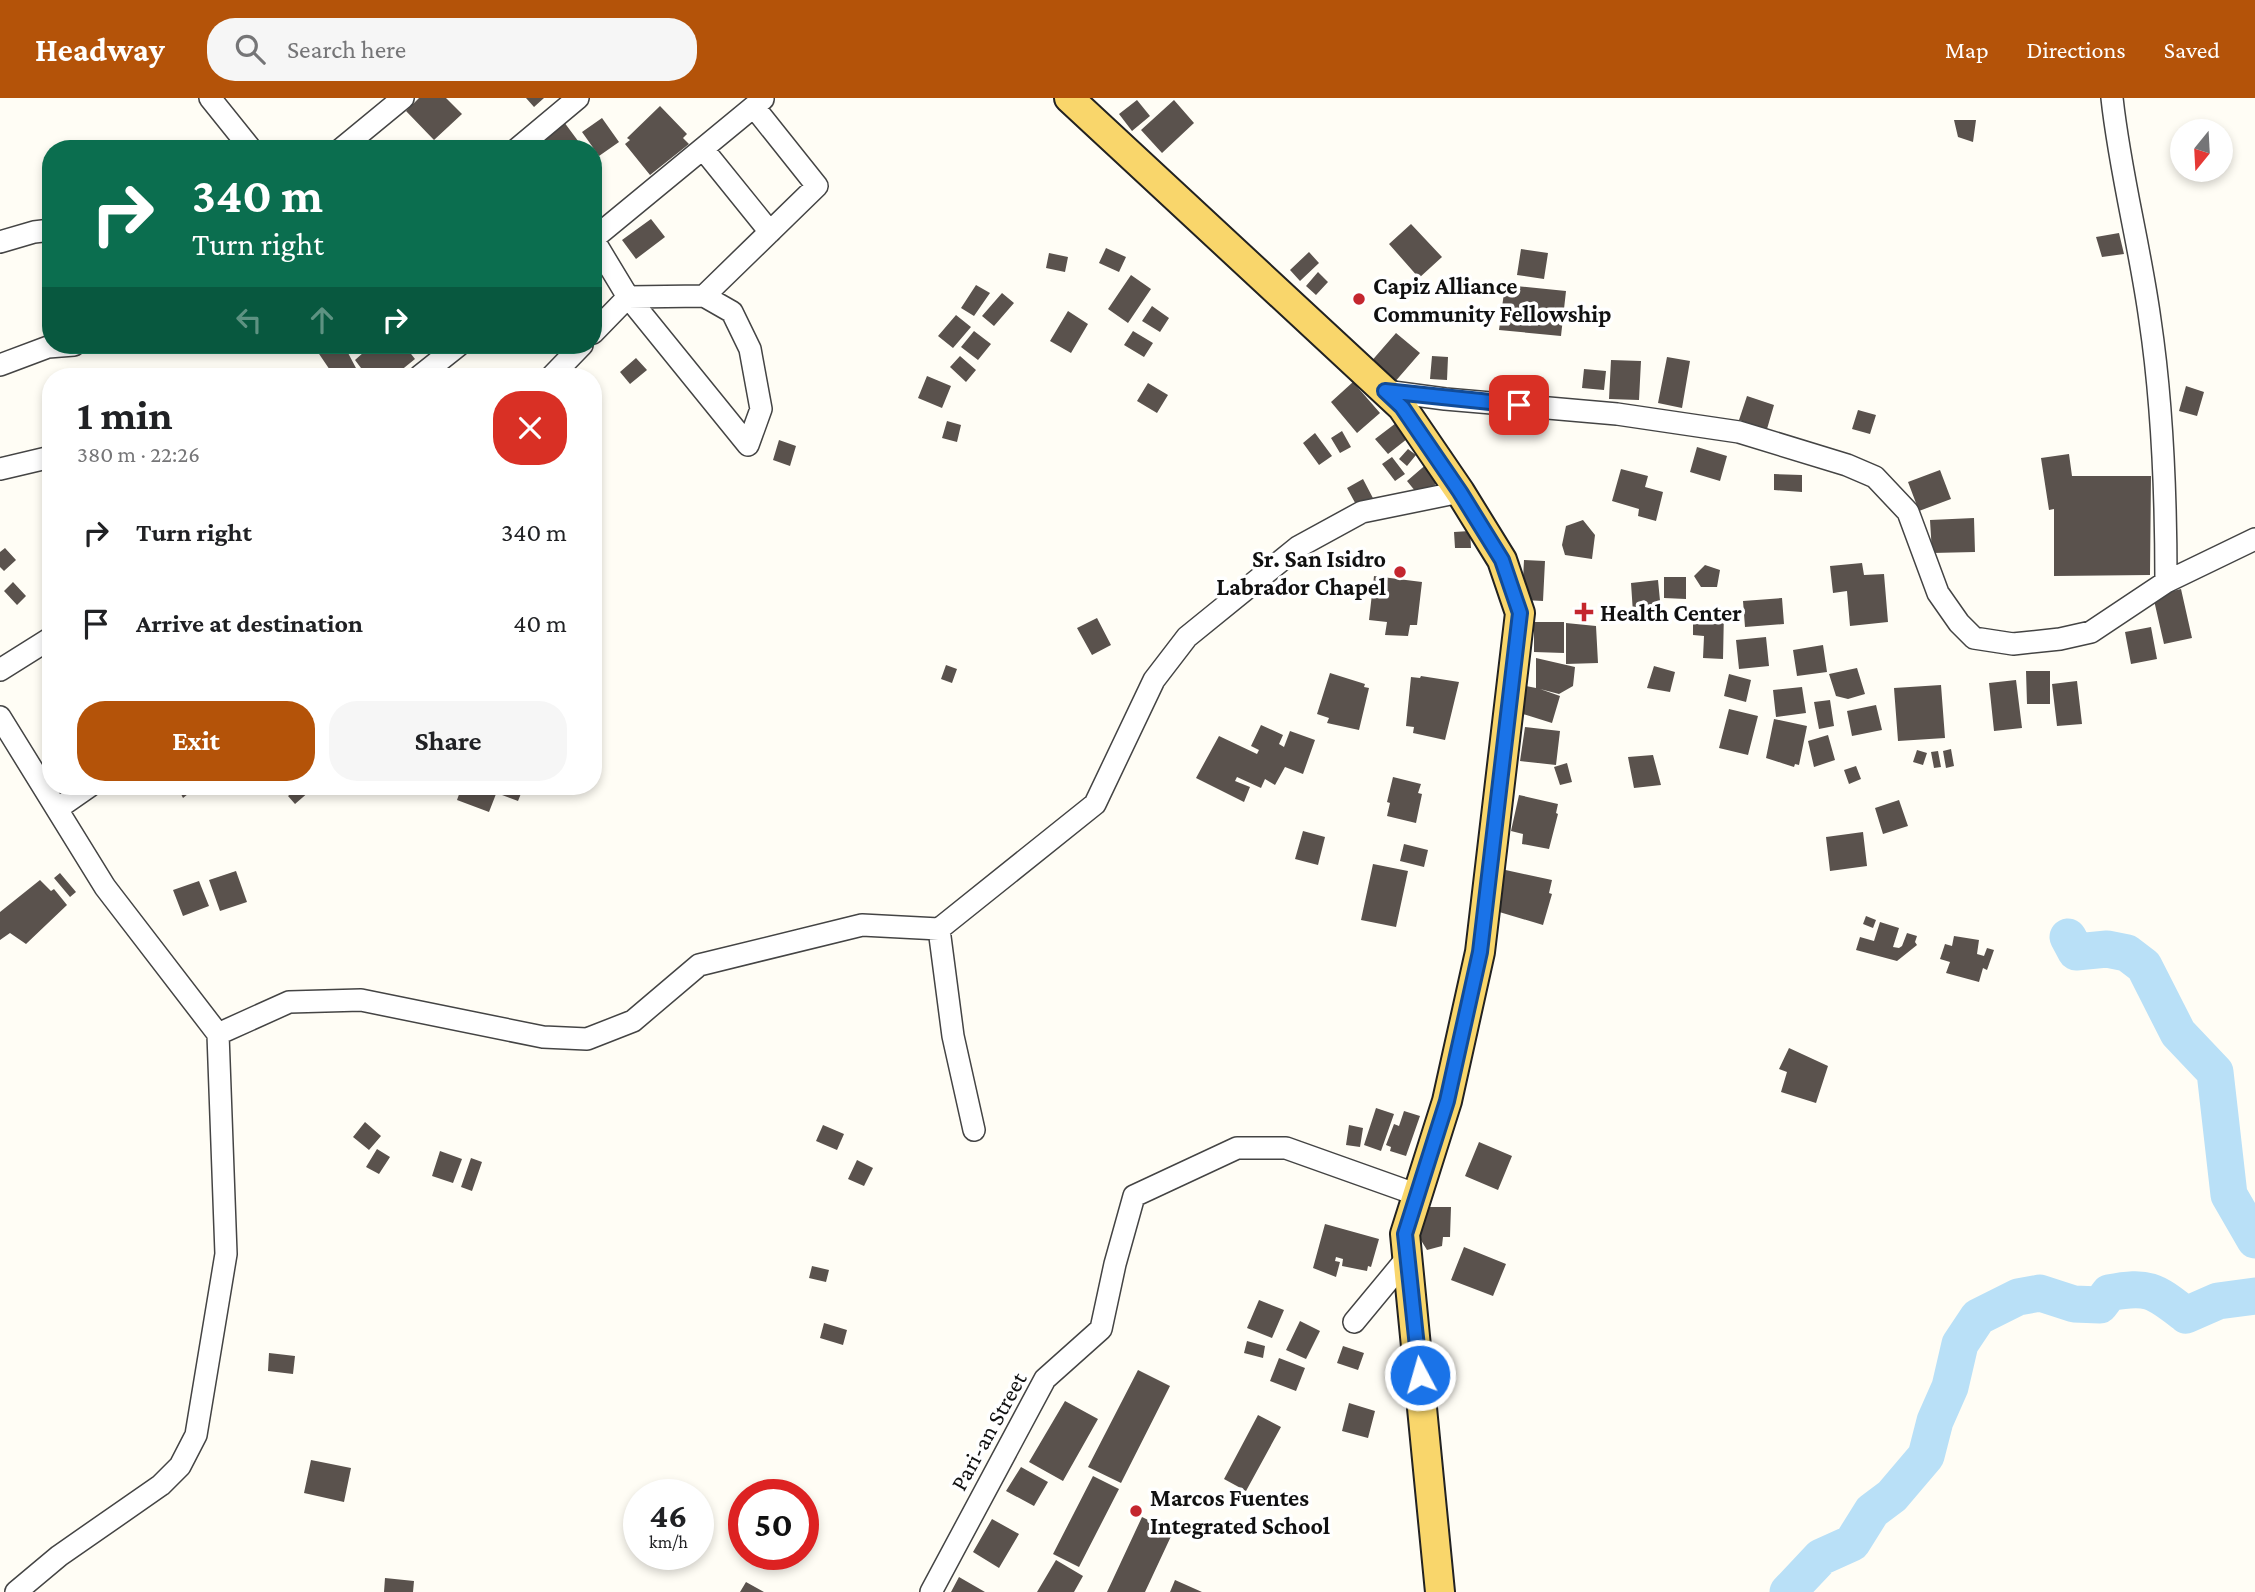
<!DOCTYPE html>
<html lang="en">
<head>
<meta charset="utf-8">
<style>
	body { margin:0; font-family:"Crimson Pro",serif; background:#f6f6f6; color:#202124; height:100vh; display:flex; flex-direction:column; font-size:26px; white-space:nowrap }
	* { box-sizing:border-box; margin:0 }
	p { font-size:23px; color:#757577 }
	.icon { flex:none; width:38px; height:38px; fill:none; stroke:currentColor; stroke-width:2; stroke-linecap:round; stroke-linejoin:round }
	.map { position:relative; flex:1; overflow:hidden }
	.drawer { position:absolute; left:42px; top:270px; width:560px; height:427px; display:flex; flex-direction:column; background:#fff; border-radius:28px; box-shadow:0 4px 10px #0003 }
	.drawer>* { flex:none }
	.guide { position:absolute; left:42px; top:42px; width:560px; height:214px; border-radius:28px; box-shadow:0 4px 10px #0003; background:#0b6e4f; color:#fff; overflow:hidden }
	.needle { width:46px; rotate:198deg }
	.controls { position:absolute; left:2170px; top:21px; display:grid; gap:14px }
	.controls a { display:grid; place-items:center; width:63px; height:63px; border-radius:50%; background:#fff; box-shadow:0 4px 10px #0003; font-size:35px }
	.speed { position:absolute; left:623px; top:1381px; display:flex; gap:14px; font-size:35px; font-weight:700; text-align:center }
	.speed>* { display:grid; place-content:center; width:91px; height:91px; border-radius:50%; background:#fff; box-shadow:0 4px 10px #0003; line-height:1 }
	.speed small { font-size:18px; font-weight:400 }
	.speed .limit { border:10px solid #d22; background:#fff; color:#111 }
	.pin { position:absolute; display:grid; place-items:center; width:60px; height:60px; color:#fff; margin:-30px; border-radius:14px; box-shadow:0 4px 10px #0006 }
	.me { position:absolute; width:77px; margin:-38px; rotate:354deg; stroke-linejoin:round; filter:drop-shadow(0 0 5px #0008) }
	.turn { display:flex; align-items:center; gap:24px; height:147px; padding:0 35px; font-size:32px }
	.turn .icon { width:91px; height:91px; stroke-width:2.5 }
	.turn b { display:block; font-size:49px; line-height:60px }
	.lanes { display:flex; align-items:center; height:66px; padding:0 35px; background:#0003; justify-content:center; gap:35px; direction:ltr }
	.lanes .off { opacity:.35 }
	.round { display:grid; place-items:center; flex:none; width:74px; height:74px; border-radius:28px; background:#f6f6f6 }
	.head { display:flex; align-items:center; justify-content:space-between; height:119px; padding:0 35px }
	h1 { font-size:42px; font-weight:700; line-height:52px }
	.button { display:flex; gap:14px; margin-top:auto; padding:14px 35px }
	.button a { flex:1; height:80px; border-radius:28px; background:#b45309; color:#fff; font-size:28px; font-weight:700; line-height:80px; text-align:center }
	.button a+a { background:#f6f6f6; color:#202124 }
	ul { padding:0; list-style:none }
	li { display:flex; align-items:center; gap:21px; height:91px; padding:0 35px }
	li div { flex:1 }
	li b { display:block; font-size:26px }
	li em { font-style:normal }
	header { display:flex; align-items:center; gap:42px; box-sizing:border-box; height:98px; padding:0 35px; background:#b45309; color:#fff }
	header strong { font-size:33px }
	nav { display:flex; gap:38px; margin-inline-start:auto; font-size:24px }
	.search { width:490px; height:63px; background:#f6f6f6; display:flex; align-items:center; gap:18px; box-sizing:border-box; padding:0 24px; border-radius:28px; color:#757577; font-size:26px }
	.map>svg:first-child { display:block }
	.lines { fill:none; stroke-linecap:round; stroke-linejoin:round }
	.river { stroke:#b9e0f7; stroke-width:37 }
	.building { fill:#5a524d }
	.minor-casing { stroke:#444; stroke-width:24 }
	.major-casing { stroke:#222; stroke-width:32 }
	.minor { stroke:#fff; stroke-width:21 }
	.major { stroke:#f9d66b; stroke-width:28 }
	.route-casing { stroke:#114b97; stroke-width:18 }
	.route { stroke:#1a73e8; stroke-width:12 }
	.poi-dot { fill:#c4262e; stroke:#fff; stroke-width:2.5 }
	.labels { text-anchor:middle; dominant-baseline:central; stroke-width:7; stroke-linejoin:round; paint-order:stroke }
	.poi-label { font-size:24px; font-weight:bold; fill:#111; stroke:#fff; text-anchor:start }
	.street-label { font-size:24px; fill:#111; stroke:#fff }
</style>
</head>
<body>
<header>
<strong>Headway</strong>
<div class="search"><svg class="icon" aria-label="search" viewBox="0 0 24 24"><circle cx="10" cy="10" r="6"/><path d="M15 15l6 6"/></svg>Search here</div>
<nav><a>Map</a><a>Directions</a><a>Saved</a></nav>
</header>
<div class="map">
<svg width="2255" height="1494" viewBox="0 0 2255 1494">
	<rect width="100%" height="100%" fill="#fffdf5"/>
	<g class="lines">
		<!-- river -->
		<path class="river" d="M2068,839L2076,854L2107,851L2127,855L2144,868L2178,935L2215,974L2229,1097L2255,1142
			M1788,1494L1821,1459L1852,1445L1872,1413L1892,1398L1926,1358L1935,1323L1950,1289L1960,1246L1978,1219L2018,1199L2040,1195L2074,1206L2100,1207L2109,1195C2149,1187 2155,1193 2186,1217L2218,1203L2255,1198"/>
	</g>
	<!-- building -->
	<path class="building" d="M419,0H446L462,16L434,42L406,13Z
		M526,0H544L534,9Z
		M1137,2L1150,18L1132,33L1119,16Z
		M1174,2L1194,25L1162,55L1141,32Z
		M660,8L687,36L683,40L689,46L650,77L625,46L630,42L627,40Z
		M602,20L619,44L599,58L582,34Z
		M1954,22H1976L1973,44L1958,39Z
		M564,24L584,51H551L543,40Z
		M651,121L665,139L636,161L622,142Z
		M1411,126L1442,159L1419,180L1389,146Z
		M2119,135L2124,156L2102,159L2096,139Z
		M1106,150L1126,159L1119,174L1099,165Z
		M1521,151L1548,155L1544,181L1517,177Z
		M1309,154L1319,165L1300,183L1290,172Z
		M1049,155L1068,159L1065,174L1046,170Z
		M1318,174L1328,184L1316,197L1306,188Z
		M1131,177L1151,191L1128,225L1108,211Z
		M976,187L990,195L974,218L961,210Z
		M1505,187L1566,193L1561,238L1499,232Z
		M1002,195L1014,205L994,228L982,218Z
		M1152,208L1169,220L1160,234L1142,223Z
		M1068,213L1088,226L1071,255L1050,243Z
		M956,217L971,229L953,250L938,238Z
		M974,233L991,246L978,262L961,249Z
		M1133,233L1153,245L1144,259L1124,247Z
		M1396,235L1420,255L1393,286L1369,266Z
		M313,247H352L353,250L347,253L357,272L348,278H334Z
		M372,247H404L415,261L394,278H358L364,274L355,262Z
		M960,258L976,272L966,284L950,269Z
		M1432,258L1448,259L1447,282L1430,281Z
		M1667,259L1690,263L1682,310L1658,305Z
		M636,260L647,272L630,286L620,274Z
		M1611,262L1641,263L1639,302L1609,301Z
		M1584,271L1606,273L1604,292L1582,290Z
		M927,278L951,288L942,310L918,300Z
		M1353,284L1380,315L1357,335L1331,304Z
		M1148,285L1168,297L1157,315L1137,303Z
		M2186,288L2204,294L2197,318L2179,313Z
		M1747,298L1774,307L1767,331L1739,322Z
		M1858,312L1876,317L1870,336L1852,331Z
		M1400,322L1412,337L1388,356L1375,341Z
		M947,323L961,327L957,344L942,340Z
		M1342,333L1351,349L1340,355L1331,340Z
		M1315,335L1332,358L1319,367L1303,345Z
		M779,342L796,348L790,368L773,362Z
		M1697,349L1727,358L1720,383L1690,374Z
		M1408,351L1416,357L1407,368L1399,361Z
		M2069,356L2072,378H2151L2150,477L2054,478V411L2049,412L2041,360Z
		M1392,359L1405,376L1395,383L1382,366Z
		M1429,364L1443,380L1420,399L1407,383Z
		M1621,371L1648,378L1645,389L1663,394L1656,423L1638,418L1639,411L1612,403Z
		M1940,372L1951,401L1919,413L1908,384Z
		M1774,376L1802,377V394L1774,392Z
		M1363,381L1375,404L1359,412L1347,390Z
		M1974,420L1975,454L1932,455L1930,422Z
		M1583,422L1595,437L1592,461L1565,457L1562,447L1566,428Z
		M1470,433L1471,450H1455L1454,434Z
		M5,450L16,462L4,473L0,469V454Z
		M1524,462L1545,463L1543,503L1522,502Z
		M1862,465L1864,477L1884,476L1888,524L1850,528L1847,493L1833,495L1830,468Z
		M1705,467L1720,472L1717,489H1701L1694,478Z
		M1374,478L1422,484L1417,527H1410L1408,538L1385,537L1387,524L1369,522Z
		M1664,479H1686V501L1664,500Z
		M1658,482L1661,513L1633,515L1631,485Z
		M13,484L26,498L17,507L4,493Z
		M2181,491L2192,540L2164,546L2153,498Z
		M1782,500L1784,526L1745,529L1743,503Z
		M1693,511L1724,512L1723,561L1703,560L1704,538L1693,537Z
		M1097,520L1111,547L1092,557L1077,530Z
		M1534,524H1564V555L1534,554Z
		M1566,525L1596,528L1598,565L1566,566Z
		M2151,529L2157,561L2131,566L2125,534Z
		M1766,539L1769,568L1739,571L1736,542Z
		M1823,547L1827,574L1797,578L1793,552Z
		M1536,560L1575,569L1573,588L1559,596L1540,591L1560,598L1552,625L1520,615L1526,588L1536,590Z
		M946,567L957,571L952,585L941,581Z
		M1654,568L1675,574L1670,594L1647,590Z
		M1857,570L1865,596L1848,601L1836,598L1829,576Z
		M2026,573H2050V606H2027Z
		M1330,575L1365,586L1364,589L1369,590L1359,632L1327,625L1329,620L1317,616Z
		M1729,576L1751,582L1746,604L1724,598Z
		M1421,578L1459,584L1445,642L1413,635L1414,629L1406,628L1411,579L1420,580Z
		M2016,582L2022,630L1994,633L1989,585Z
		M2077,583L2082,626L2057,628L2052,586Z
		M1941,587L1945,640L1898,643L1894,590Z
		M1802,589L1806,615L1776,619L1773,592Z
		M1830,602L1834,628L1819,631L1814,604Z
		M1876,607L1882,632L1852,638L1847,613Z
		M1729,611L1758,618L1748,657L1719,650Z
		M1774,621L1807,628L1799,667L1795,666L1794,669L1766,660Z
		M1261,627L1283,637L1279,646L1284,649L1290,633L1315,642L1303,676L1285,669L1275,687L1265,681L1261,690L1237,679L1235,683L1250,689L1244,704L1196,680L1219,638L1257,656L1259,652L1251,648Z
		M1525,629L1560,633L1556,667L1520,663Z
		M1828,637L1835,662L1814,669L1808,643Z
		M1951,651L1954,668L1946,670L1943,653Z
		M1917,652L1927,655L1923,667L1913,664Z
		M1938,653L1941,669L1934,670L1931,654Z
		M1653,657L1661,687L1634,690L1628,659Z
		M1567,665L1572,684L1560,687L1554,669Z
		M1856,668L1861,681L1849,686L1844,672Z
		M1393,679L1421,686L1418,695L1422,696L1416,725L1387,718L1390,705L1387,704Z
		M177,688H198L183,700Z
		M300,688H305L310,693L295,706L288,698Z
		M462,688H475L496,696L489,714L457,702Z
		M487,688H524L518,703L486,691Z
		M1519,697L1558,706L1556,715L1558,716L1549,751L1522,746L1523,736L1511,733Z
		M1899,702L1908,728L1883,736L1875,710Z
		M1303,733L1325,739L1318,767L1295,761Z
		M1863,734L1867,768L1830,773L1826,739Z
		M1404,746L1428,752L1424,769L1400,763Z
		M1373,766L1408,773L1396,829L1361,822Z
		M1501,771L1552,782L1549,795L1552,796L1543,827L1496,813Z
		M236,773L247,804L220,813L209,782Z
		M60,775L76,794L70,799L54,780Z
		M40,782L51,793L54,791L67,807L26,846L10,835L0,842V814Z
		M199,783L209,808L183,818L173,792Z
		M1866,818L1876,822L1873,830L1863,826Z
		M1880,824L1899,830L1893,849L1899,850L1902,848L1907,835L1917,838L1915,844L1917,847L1897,863L1856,852L1860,839L1874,843Z
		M1954,838L1979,842L1977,856L1984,858L1987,850L1994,852L1987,872L1983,870L1979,884L1946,875L1950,864L1940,861L1945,846L1952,848Z
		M1789,950L1828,968L1816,1005L1781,994L1787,974L1779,971Z
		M1376,1010L1394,1016L1381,1053L1364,1047Z
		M1404,1013L1420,1018L1406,1058L1390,1053L1391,1049L1386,1047L1394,1026L1399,1028Z
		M365,1024L381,1038L369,1052L353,1039Z
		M823,1027L844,1036L837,1052L816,1043Z
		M1349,1027L1363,1030L1360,1049L1346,1047Z
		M1479,1044L1512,1058L1498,1092L1465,1078Z
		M377,1051L390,1059L379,1076L366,1069Z
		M440,1053L462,1061L453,1085L432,1078Z
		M471,1060L482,1064L472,1093L461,1089Z
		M857,1062L873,1070L864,1088L848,1081Z
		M1422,1109H1451L1450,1139H1443L1442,1148L1427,1152L1419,1139Z
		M1325,1126L1379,1141L1371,1169L1368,1168L1367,1173L1342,1168L1343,1161L1336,1159L1335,1163L1340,1164L1336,1179L1313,1170Z
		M1464,1149L1506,1166L1493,1198L1451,1182Z
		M812,1168L829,1172L826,1184L809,1180Z
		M1259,1202L1284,1212L1272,1240L1247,1230Z
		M1300,1223L1320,1233L1306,1261L1286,1252Z
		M824,1225L847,1232L843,1247L820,1240Z
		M1247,1243L1265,1248L1263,1260L1244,1255Z
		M1343,1248L1364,1255L1358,1272L1337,1265Z
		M269,1255L295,1258L293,1276L268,1273Z
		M1279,1260L1305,1270L1296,1293L1270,1283Z
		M1407,1265L1411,1284L1393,1287L1390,1269Z
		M1138,1272L1170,1288L1121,1385L1088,1369Z
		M1065,1303L1098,1321L1063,1383L1029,1364Z
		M1349,1305L1375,1313L1368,1340L1342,1333Z
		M1258,1317L1281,1329L1246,1393L1224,1381Z
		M311,1362L351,1370L344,1404L304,1395Z
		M1021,1369L1048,1384L1034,1408L1006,1393Z
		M1093,1378L1119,1391L1079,1469L1053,1456Z
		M1142,1419L1173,1434L1145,1494H1107Z
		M992,1421L1019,1436L999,1470L973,1454Z
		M1056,1462L1083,1478L1074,1494H1037Z
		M959,1479L985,1494H951Z
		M385,1480L414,1483L413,1494H384Z
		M1175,1482L1202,1494H1170Z
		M746,1484L764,1494H740Z"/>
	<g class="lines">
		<!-- minor casing -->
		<g class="minor-casing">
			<path id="minor" d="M210,0L251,51
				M2112,0C2120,75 2140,148 2150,222C2163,309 2166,396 2166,484
				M341,51L403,0
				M517,51L578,0
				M703,51L770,134
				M593,141L763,1
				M593,141L628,199L593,235
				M0,144L34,134L51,132
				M704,198L732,214L750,251L761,311L748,347L628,199Z
				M704,198L817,88L754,9
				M0,267L48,249L74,247
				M420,278L459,247
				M552,278L582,247
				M1385,293L1445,301L1617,316L1739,334L1847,367L1875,379L1908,414L1938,495L1959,525L1974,540L2013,546L2060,541L2091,534L2166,484L2255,441
				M0,371L51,359
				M0,572L51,540
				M0,619L105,789L218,936L226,1156L196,1337L180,1368L161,1387L59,1458L16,1494
				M57,711L90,688
				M939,831L953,938L974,1032
				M218,936L289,904L361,902L543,939L587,941L633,923L699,867L862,827L939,831L1095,706L1154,582L1187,539L1298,449L1362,414L1460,394
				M1354,1224L1407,1160
				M931,1494L1045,1281L1101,1231L1115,1166L1134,1098L1237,1050H1286L1418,1097"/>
		</g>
		<!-- major casing -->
		<g class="major-casing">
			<path id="major" d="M1069,0L1402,309L1460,394L1502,462L1520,515L1480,854L1447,1003L1405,1136L1440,1494"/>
		</g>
		<!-- minor -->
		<use href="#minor" class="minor"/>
		<!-- major -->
		<use href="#major" class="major"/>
	</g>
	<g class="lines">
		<!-- route casing -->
		<g class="route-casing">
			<path id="route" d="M1420,1277L1405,1136L1447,1003L1480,854L1520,515L1502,462L1460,394L1402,309L1385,293L1519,307"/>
		</g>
		<!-- route -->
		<use href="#route" class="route"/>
	</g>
	<!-- markers -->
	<g class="poi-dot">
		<circle cx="1359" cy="201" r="7"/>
		<circle cx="1400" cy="474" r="7"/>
		<path d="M1580.5 503.5h7v7h7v7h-7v7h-7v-7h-7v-7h7z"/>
		<circle cx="1136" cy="1413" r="7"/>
	</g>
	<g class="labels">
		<!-- poi labels -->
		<g class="poi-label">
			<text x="1373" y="187">Capiz Alliance<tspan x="1373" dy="28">Community Fellowship</tspan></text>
			<text x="1386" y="460" text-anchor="end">Sr. San Isidro<tspan x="1386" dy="28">Labrador Chapel</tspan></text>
			<text x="1600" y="514">Health Center</text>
			<text x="1150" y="1399">Marcos Fuentes<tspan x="1150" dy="28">Integrated School</tspan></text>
		</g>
		<!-- street labels -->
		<g class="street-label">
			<text transform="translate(988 1333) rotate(-61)">Pari-an Street</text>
		</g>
	</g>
</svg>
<div class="controls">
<a><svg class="needle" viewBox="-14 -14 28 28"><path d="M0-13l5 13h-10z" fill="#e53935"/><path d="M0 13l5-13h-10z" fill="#757577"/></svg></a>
</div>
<div class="speed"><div>46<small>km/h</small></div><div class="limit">50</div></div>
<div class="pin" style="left:1519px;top:307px;background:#d93025"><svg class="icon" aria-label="arrive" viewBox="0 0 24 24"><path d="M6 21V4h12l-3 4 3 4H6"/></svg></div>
<svg class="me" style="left:1420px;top:1277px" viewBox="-20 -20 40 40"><circle r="17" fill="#1a73e8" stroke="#fff" stroke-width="3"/><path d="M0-11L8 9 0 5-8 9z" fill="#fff"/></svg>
<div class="guide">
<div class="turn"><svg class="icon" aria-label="right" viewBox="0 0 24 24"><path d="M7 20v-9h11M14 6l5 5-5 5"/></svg><div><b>340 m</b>Turn right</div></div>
<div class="lanes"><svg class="icon off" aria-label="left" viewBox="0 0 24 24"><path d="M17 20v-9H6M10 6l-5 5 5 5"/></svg><svg class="icon off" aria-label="ahead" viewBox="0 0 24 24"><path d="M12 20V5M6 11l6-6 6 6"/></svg><svg class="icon" aria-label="right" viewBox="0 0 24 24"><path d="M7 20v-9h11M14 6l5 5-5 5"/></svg></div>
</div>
<section class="drawer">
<div class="head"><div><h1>1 min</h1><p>380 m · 22:26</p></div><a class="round" style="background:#d93025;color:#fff"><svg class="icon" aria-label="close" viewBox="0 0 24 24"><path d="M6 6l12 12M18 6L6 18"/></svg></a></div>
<ul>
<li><svg class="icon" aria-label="right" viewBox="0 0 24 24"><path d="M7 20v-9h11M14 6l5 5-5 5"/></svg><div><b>Turn right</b></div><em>340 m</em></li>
<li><svg class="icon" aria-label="arrive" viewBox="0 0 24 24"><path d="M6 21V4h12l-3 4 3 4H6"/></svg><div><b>Arrive at destination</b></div><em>40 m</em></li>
</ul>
<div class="button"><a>Exit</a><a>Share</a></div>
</section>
</div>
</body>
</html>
